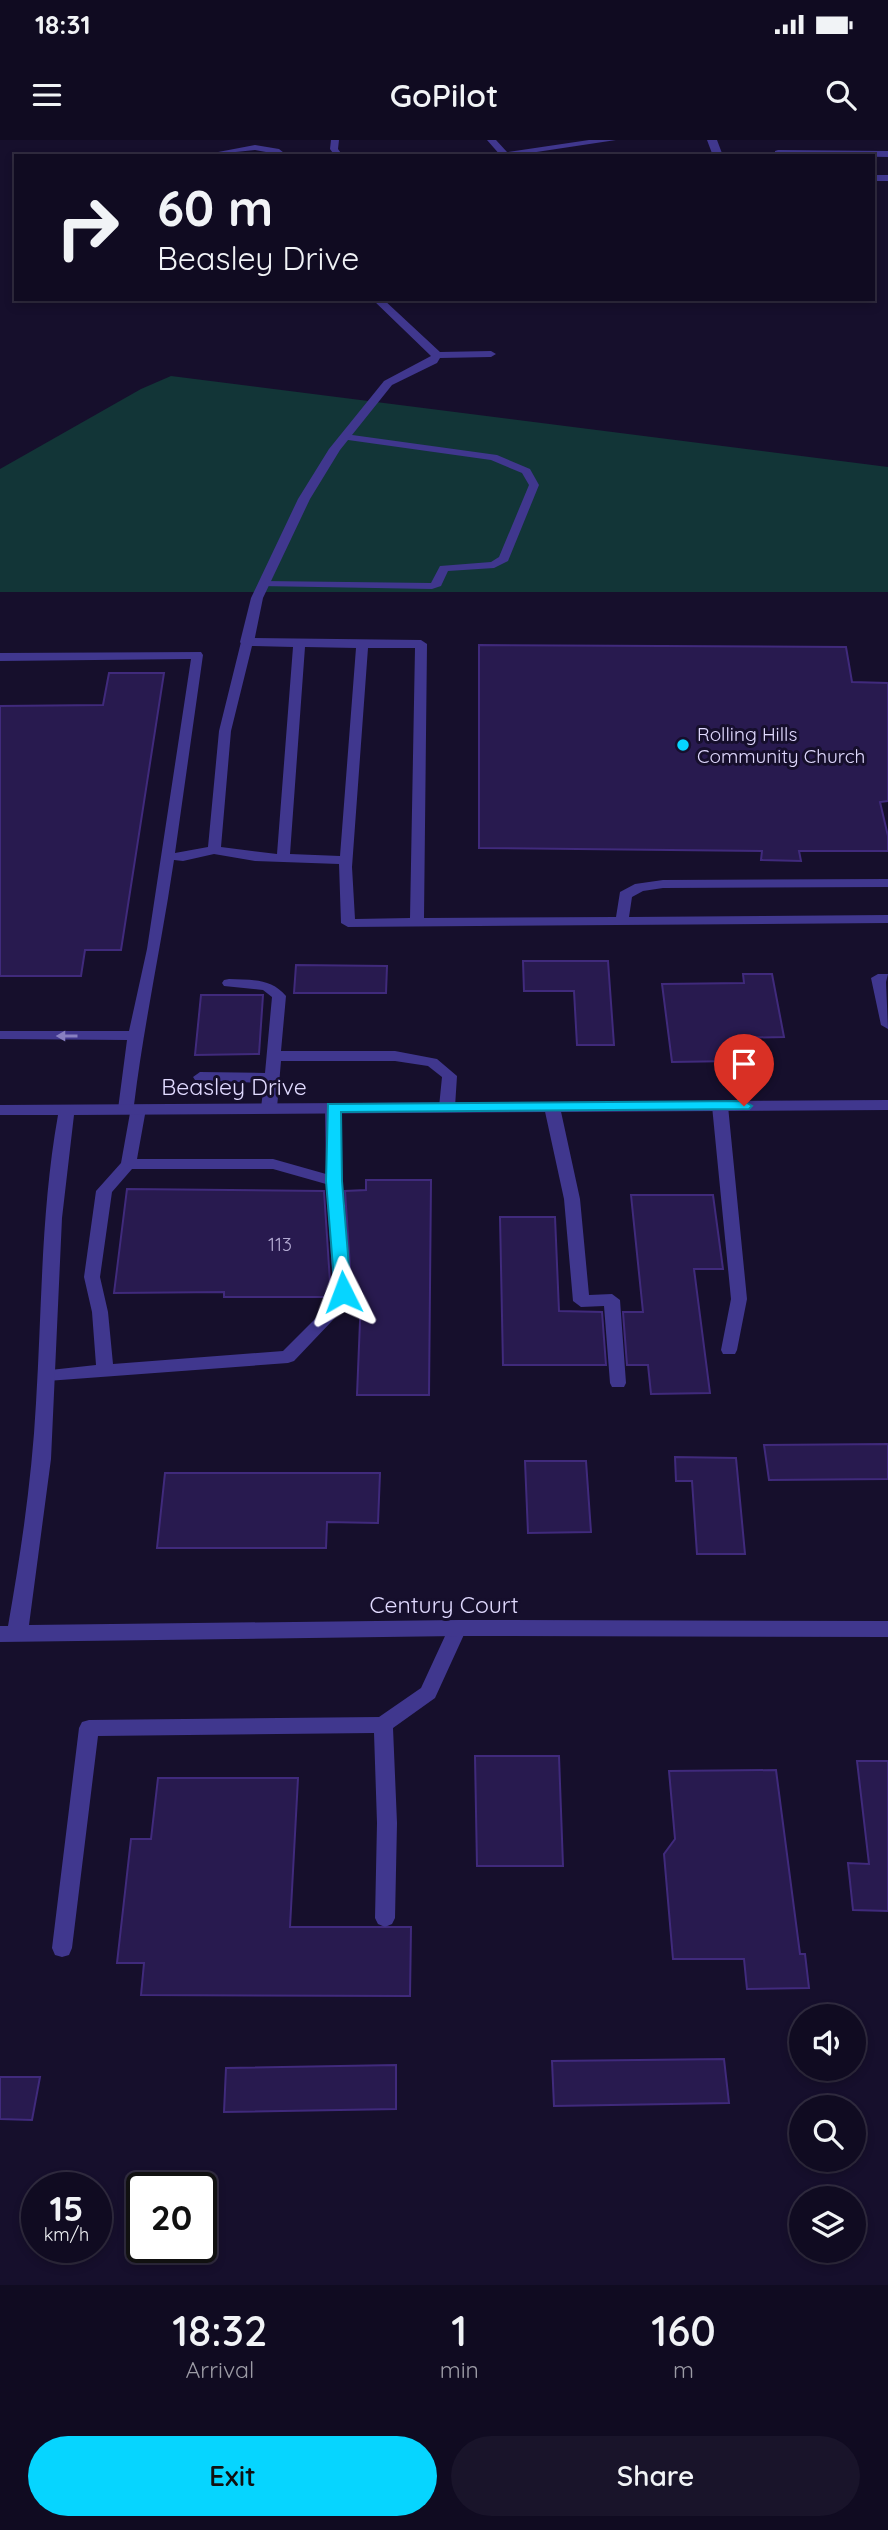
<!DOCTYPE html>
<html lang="en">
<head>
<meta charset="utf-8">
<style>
	body { margin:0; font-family:Quicksand,sans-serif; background:#19142a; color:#f1f3f6; height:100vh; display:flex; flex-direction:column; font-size:26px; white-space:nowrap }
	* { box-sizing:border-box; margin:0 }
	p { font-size:23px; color:#9c9ba5 }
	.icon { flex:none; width:38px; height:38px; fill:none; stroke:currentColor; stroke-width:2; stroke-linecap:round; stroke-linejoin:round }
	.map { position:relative; height:2145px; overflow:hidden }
	.sheet { display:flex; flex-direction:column; background:#100b21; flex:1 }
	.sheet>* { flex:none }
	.guide { position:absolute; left:14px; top:14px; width:861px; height:147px; border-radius:0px; box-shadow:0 4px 10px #0003,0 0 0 2px #302b3f; background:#100b21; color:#f1f3f6; overflow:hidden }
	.controls { position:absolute; left:789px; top:1864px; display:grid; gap:14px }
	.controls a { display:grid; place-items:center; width:77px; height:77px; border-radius:50%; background:#100b21; box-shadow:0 4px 10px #0003,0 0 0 2px #302b3f; font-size:35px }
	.speed { position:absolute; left:21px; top:2032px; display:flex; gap:14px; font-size:35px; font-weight:700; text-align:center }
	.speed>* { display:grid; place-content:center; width:91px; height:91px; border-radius:50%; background:#100b21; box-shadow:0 4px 10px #0003,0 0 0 2px #302b3f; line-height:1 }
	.speed small { font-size:18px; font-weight:400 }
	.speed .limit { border:4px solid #111; border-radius:10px; background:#fff; color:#111 }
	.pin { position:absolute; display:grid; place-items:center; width:60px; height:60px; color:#fff; margin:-72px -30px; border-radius:50% 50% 50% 0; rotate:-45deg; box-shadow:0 0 7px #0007 }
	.pin .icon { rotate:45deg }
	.me { position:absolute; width:77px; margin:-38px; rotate:357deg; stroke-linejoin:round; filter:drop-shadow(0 0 5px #0008) }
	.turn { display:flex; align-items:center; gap:24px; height:147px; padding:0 28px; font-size:32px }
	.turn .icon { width:91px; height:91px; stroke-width:2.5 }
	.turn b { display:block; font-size:49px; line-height:60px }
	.eta { display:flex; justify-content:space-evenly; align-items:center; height:119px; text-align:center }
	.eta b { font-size:42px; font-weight:600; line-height:49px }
	.cta { display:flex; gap:14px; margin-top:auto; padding:14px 28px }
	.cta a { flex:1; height:80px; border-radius:42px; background:#06d5ff; color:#111; font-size:28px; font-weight:600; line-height:80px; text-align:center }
	.cta a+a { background:#19142a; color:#f1f3f6 }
	.status { display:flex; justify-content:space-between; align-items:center; height:49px; padding:0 35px; background:#100b21; direction:ltr }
	.status svg { height:19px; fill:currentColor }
	header { display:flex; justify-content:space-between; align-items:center; height:91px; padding:0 28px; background:#100b21; font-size:32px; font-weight:600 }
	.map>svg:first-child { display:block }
	.green { fill:#123537 }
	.building { fill:#281a4f; stroke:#402a7c; stroke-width:2 }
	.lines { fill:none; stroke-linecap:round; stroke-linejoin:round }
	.lane { fill:#40378e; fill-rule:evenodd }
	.street { fill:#40378e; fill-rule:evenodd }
	.oneway { fill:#8880c1 }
	.route { fill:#06d5ff; stroke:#048aa6; stroke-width:2 }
	.poi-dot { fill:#06d5ff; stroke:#160f2c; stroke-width:2.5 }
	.labels { text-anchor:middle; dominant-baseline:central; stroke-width:6; stroke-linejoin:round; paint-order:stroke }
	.far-poi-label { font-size:19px; fill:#e1daff; stroke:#160f2c; text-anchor:start }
	.number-label { font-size:19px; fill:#b3aad3 }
	.street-label { font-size:23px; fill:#e1daff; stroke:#160f2c }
</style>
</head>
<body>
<div class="status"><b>18:31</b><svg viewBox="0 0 49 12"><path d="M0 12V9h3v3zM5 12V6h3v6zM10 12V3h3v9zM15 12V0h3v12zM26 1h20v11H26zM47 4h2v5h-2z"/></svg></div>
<header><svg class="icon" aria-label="menu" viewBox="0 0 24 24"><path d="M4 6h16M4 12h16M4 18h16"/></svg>GoPilot<svg class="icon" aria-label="search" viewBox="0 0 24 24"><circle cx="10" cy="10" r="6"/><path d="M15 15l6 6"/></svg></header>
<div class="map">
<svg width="888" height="2145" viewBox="0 0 888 2145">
	<rect width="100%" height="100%" fill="#160f2c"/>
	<!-- green -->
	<path class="green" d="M171,236L888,327V452H0V329L141,249Z"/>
	<!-- building -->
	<path class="building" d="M479,505L846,507L852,542L888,543V661L880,662L888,696V711H799L801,721L761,720L762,711L479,708Z
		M109,533H164L121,810H85L81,836H0V566L103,565Z
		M523,821H608L614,905H577L574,851H524Z
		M296,825L387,826L386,853H294Z
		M743,834H772L784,897L730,898L734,921L672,922L662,844L744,843Z
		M201,855H263L259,914L195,915Z
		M366,1040H431L429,1255H357L361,1157H352L345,1051L366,1050Z
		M127,1049L324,1051L331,1157H224V1152L114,1153Z
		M631,1055H713L723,1129H694L710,1253L651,1254L648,1225H627L623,1172H643Z
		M500,1077H555L559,1171L602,1172L606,1225H503Z
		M888,1304V1339L769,1340L764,1305Z
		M675,1317L736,1318L745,1414H697L692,1341H676Z
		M525,1321H586L591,1392L528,1393Z
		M165,1333H380L378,1383L327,1382L326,1408H157Z
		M475,1616H559L563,1726H477Z
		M857,1621H888V1771L853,1770L848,1723L869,1724Z
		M776,1630L800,1814H805L809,1848L747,1849L744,1819H673L664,1714L675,1699L669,1631Z
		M158,1638H298L290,1787H411L410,1856L141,1855L144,1823H117L131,1699H151Z
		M724,1919L729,1963L554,1966L552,1921Z
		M396,1925V1969L224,1972L226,1928Z
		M0,1937H40L32,1980L0,1979Z"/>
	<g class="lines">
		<!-- lane -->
		<path class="lane" d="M331,0H339L338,9L343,16H335L330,9Z
			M487,0H496L507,12V16H501Z
			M255,5L279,9L288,16L255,10L197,16Z
			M778,10L888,11V17L775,15V11Z
			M873,35H888V41H873Z
			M345,294L497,315L530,329L539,345L508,421L494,428L448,431L441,446L432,449L260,446L258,444L264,441L431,443L440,426L491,422L499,417L529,345L522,333L491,320L341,299L340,297Z
			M247,498L421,500L427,504L424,778L616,777L620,752L635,744L663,740L888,739V747L663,748L643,751L632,757L629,777L888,775V783L348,787L341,783L339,724L255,721L214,714L183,721L174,720C162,802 144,883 134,965L143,966L146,969L137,1019H273L326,1034L325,968L333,963L338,965L341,968L342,1041L350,1162L294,1221L288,1223L47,1241L41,1239L39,1235L41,1231L96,1225L92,1172L84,1137L96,1051L121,1023L130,973L121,972L118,969L127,900L0,899V891H129L147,809L191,519L0,521V513L201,512L203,515L175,713L208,707L219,591L241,502ZM252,506L293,507L277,714L221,707L231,591ZM305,507L356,508L340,716L290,714ZM368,508H415L410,778L355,779L352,727ZM132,1029H273L326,1044L334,1160L283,1211L113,1224L108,1172L100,1137L112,1052Z
			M878,834H888L886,842L888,889L881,885L871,838Z
			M229,839C251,840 271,838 286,856L281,911H395L437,919L457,936L455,967L452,970H442L439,967L442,937L428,926L395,921H281L277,968L269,973L261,968L264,943L195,940L193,937L200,932L265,933L272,857L263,850L224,846L222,843L224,840Z
			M720,961L728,966L747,1159L737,1210L735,1214H723L721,1210L731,1159L712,966Z
			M552,962L560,967L580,1059L589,1155L612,1154L620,1160L626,1243L624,1247H612L610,1243L604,1166L581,1167L573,1161L564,1059L544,967Z
			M458,1481L465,1483L467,1488L435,1558L393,1588L397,1683L395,1778L392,1784L385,1787L378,1784L375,1778L377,1683L374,1593L98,1596L72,1808L69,1815L62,1817L55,1815L52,1808L79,1588L82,1582L89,1580L379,1577L421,1548L451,1483Z"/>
		<!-- street -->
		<path class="street" d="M589,0H616L510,16H481Z
			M707,0H717L723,16H713Z
			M372,159H383L440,212L491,211L496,214L491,217L440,218L437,223L392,245L340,310L310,359L263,458L254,502L252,505H242L240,502L251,458L298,359L329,309L384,241L431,216Z
			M888,960V970L74,975L62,1078L51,1319L29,1485L458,1480L888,1481V1497L458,1496L0,1502V1486H8C21,1412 32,1338 36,1263C42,1166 41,1070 58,975H0V965Z"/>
	</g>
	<!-- one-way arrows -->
	<defs><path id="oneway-solid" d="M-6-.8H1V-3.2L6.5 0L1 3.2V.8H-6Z" transform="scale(1.75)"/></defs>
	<use class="oneway" href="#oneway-solid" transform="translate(67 896) rotate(-180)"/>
	<!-- route -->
	<path class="route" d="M744,961L752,966L749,969L341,972L342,1041L351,1152L343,1157L335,1152L326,1041L328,964Z"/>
	<!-- markers -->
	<circle class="poi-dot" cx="683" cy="605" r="7"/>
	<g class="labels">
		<!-- far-poi labels -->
		<g class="far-poi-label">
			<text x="697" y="594">Rolling Hills<tspan x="697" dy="22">Community Church</tspan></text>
		</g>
		<!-- number labels -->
		<g class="number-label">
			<text x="280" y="1104">113</text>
		</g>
		<!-- street labels -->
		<g class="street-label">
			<text x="234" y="946">Beasley Drive</text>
			<text x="444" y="1464">Century Court</text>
		</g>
	</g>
</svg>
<div class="controls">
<a><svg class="icon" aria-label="sound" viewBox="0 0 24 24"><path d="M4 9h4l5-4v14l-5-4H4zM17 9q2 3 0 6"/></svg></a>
<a><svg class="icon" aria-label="search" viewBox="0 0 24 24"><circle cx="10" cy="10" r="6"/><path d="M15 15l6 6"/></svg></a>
<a><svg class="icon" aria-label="layers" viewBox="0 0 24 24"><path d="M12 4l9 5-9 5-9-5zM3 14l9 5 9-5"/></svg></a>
</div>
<div class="speed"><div>15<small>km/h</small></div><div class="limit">20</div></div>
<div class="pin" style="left:744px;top:966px;background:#d93025"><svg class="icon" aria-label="arrive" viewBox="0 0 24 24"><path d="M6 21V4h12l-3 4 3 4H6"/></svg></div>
<svg class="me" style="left:343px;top:1152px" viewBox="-20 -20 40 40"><path d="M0-17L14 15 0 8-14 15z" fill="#06d5ff" stroke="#fff" stroke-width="4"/></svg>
<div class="guide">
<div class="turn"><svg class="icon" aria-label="right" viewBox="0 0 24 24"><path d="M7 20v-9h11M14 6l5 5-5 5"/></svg><div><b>60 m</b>Beasley Drive</div></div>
</div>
</div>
<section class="sheet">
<div class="eta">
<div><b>18:32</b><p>Arrival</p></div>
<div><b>1</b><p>min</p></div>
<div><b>160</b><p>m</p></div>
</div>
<div class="cta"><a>Exit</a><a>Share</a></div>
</section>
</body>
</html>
